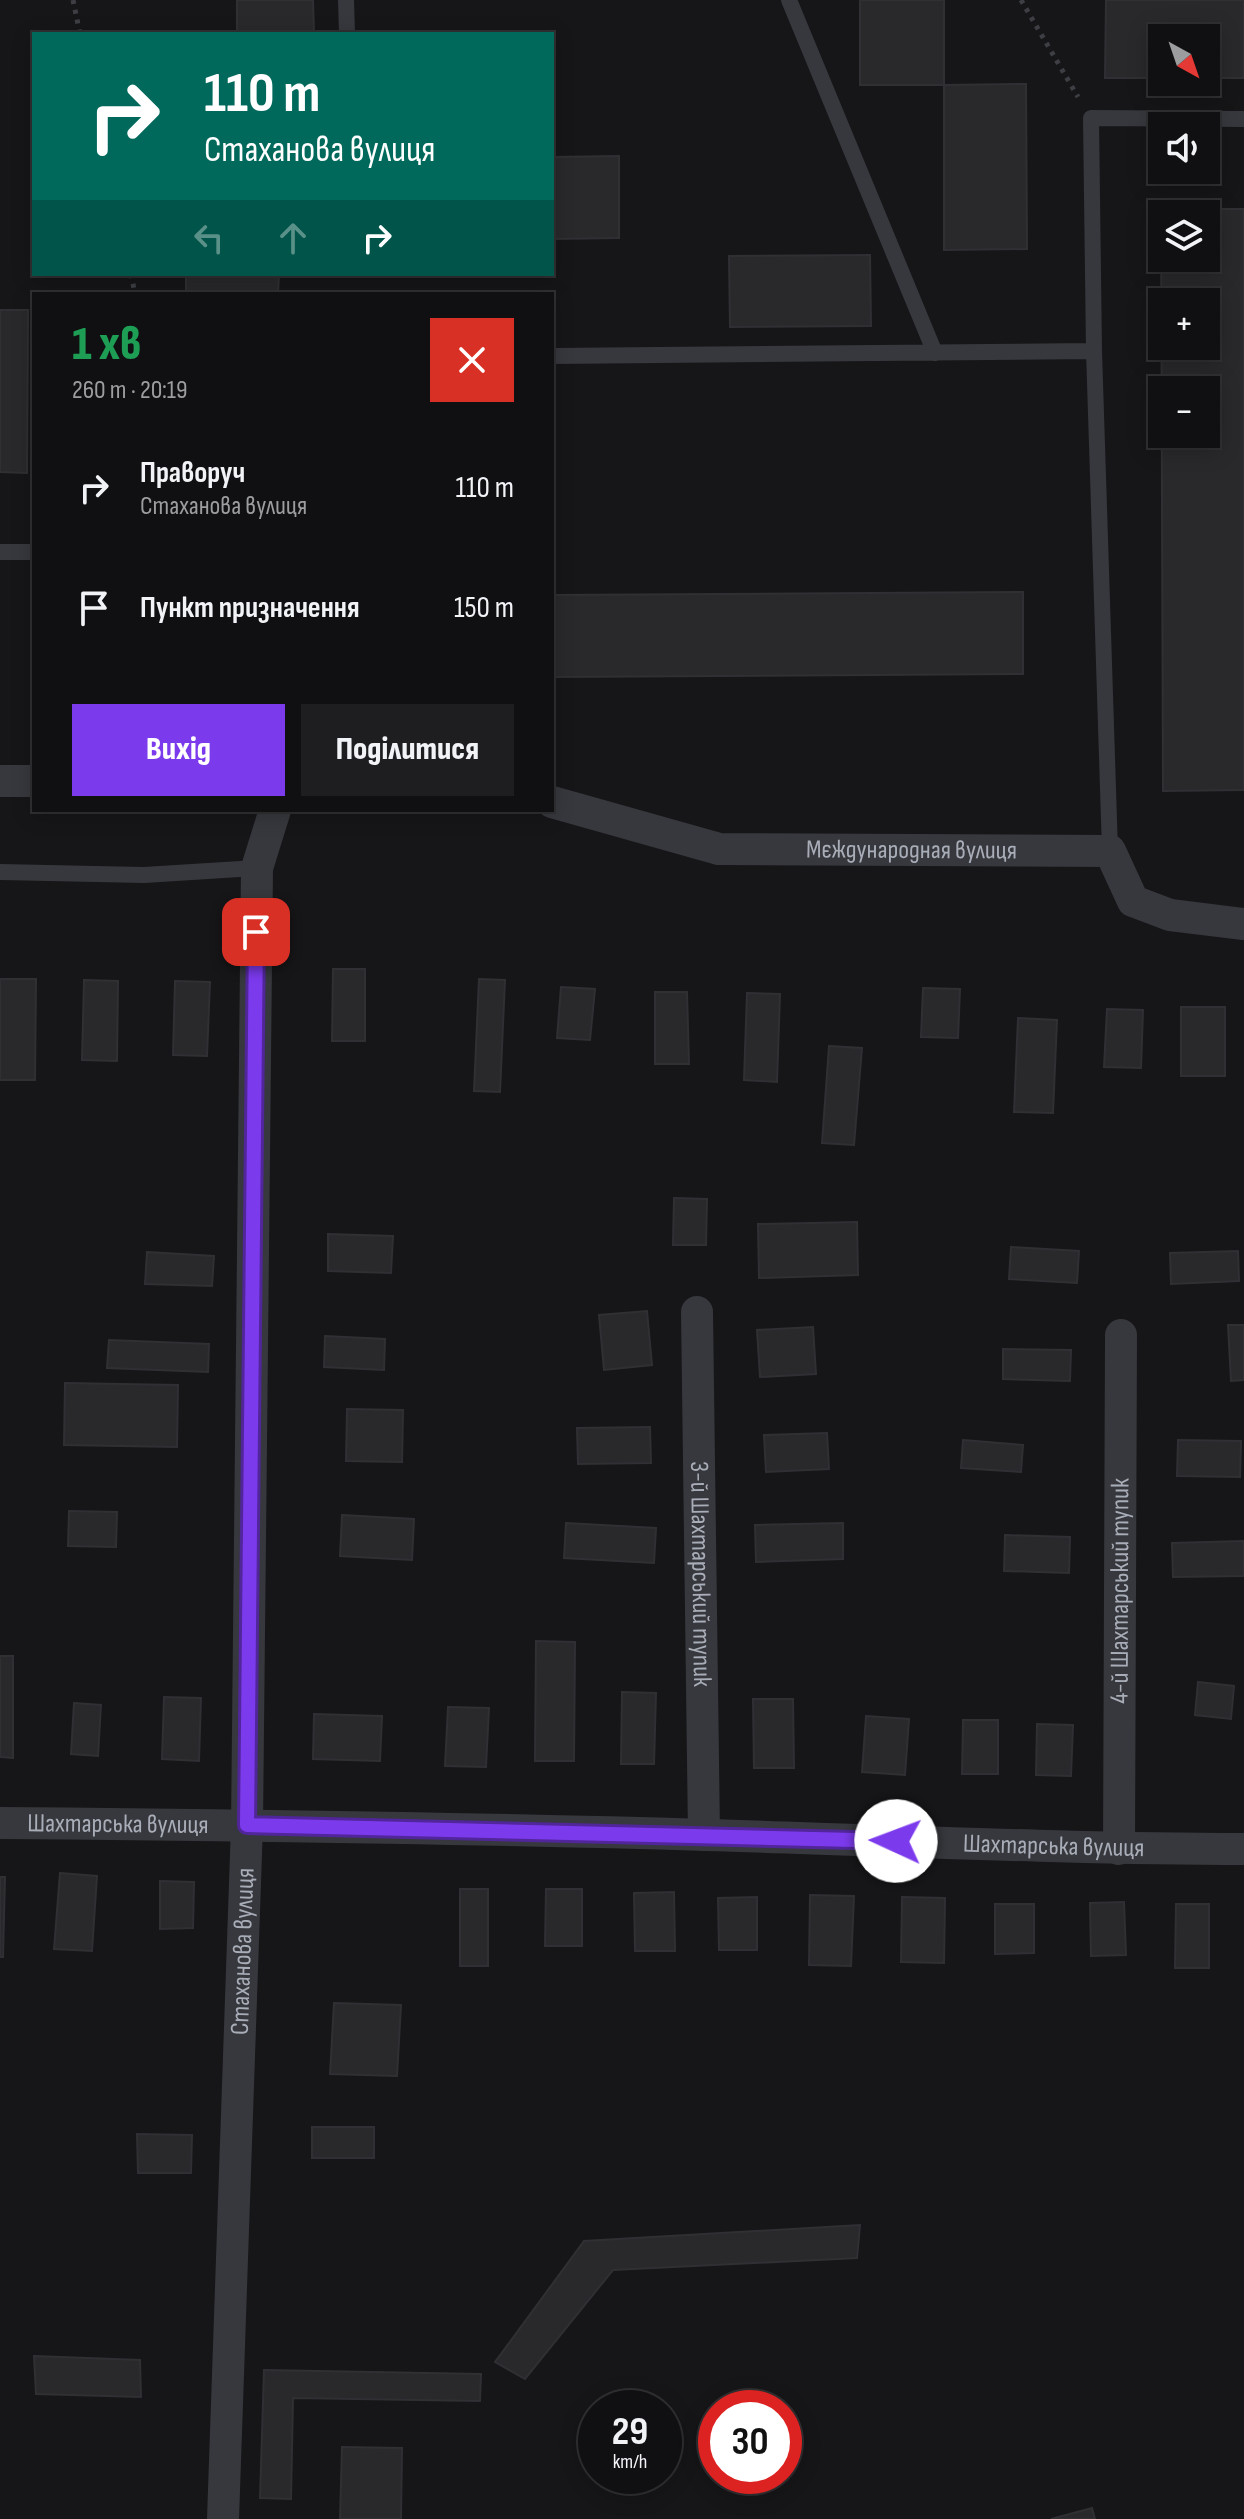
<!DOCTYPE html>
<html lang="uk">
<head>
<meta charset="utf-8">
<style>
	body { margin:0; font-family:"Sofia Sans Condensed",sans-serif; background:#1e1e20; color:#f1f3f6; height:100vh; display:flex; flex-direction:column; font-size:30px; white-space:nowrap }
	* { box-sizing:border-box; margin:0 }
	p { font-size:26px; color:#9c9d9f }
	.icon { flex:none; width:44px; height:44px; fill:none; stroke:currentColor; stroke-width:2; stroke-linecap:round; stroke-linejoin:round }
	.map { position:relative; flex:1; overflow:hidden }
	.side { position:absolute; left:32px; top:292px; width:522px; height:520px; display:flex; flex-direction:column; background:#101012; border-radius:0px; box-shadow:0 4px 20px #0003,0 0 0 2px #303032 }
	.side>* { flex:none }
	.banner { position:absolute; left:32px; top:32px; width:522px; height:244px; border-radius:0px; box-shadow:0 4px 20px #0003,0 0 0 2px #303032; background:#00695c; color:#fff; overflow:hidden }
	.needle { width:52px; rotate:140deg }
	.fabs { position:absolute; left:1148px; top:24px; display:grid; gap:16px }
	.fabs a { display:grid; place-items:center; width:72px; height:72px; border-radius:0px; background:#101012; box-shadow:0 4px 20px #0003,0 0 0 2px #303032; font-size:40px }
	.speed { position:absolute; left:578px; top:2390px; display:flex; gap:16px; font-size:40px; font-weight:700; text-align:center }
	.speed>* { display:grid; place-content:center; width:104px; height:104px; border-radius:50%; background:#101012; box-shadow:0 4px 20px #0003,0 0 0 2px #303032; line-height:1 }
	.speed small { font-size:20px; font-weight:400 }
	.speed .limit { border:12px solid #d22; background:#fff; color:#111 }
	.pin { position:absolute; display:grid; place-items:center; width:68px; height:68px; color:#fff; margin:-34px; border-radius:16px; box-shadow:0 4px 12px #0006 }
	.me { position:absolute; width:88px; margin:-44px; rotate:272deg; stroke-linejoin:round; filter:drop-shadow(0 0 6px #0008) }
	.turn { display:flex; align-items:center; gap:28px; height:168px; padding:0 40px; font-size:36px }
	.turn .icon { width:104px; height:104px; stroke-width:2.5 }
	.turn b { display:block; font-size:56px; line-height:68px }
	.lanes { display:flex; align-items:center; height:76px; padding:0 40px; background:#0003; justify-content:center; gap:40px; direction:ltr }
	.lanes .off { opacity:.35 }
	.round { display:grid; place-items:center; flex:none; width:84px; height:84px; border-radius:0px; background:#1e1e20 }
	.head { display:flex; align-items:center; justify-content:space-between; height:136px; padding:0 40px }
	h1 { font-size:48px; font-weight:800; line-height:60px; color:#1e9e55 }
	.action { display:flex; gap:16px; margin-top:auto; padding:16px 40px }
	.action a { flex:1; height:92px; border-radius:0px; background:#7c3aed; color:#fff; font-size:32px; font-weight:800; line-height:92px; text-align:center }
	.action a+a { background:#1e1e20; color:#f1f3f6 }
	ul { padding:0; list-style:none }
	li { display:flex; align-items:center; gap:24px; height:120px; padding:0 40px }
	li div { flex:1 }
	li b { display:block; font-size:30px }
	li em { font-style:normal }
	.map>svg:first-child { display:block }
	.building { fill:#29292c; stroke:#303034; stroke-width:2; fill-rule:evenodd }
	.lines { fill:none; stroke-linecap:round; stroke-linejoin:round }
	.path { stroke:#3d3f44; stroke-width:5; stroke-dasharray:4 6; stroke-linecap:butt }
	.lane { stroke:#37383d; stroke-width:16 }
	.street { stroke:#37383d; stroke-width:32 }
	.route-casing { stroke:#51269a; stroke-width:20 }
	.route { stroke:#7c3aed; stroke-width:14 }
	.labels { text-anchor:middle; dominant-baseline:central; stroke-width:8; stroke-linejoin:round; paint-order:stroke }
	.street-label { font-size:26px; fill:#a8adb8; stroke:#111113 }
</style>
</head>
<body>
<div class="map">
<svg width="1244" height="2519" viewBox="0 0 1244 2519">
	<rect width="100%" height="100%" fill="#161618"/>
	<!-- building -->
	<path class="building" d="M237,0H313L314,34H237Z
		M860,0H944V85H860Z
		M1106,0H1244V78H1206V38H1162V78H1105Z
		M1026,84L1027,249L944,250V85Z
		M619,156V238L552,239V157Z
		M1161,209H1244V790L1163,791ZM1162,214H1206V258H1162ZM1162,302H1206V346H1162ZM1162,390H1206V434H1162Z
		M870,255L871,326L730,327L729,256Z
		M186,274H279L278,294H186Z
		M0,310H28L27,473L0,472Z
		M1023,592V674L552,677V595Z
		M333,969H365V1041H332Z
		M0,979H36L35,1080H0Z
		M479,979L505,980L500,1092L474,1091Z
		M84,980L118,981L117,1061L82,1060Z
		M175,981L210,982L207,1056L173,1055Z
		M561,987L595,989L590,1040L557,1038Z
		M923,988L960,989L958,1038L921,1037Z
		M655,992H687L689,1064H655Z
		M747,993L780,994L777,1082L744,1080Z
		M1181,1007H1225V1076H1181Z
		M1107,1009L1143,1010L1141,1068L1104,1067Z
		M1018,1018L1057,1020L1053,1113L1014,1112Z
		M829,1046L862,1048L854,1145L822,1143Z
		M674,1198L707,1199L706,1245H673Z
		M857,1222L858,1275L759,1278L758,1224Z
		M328,1234L393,1236L391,1273L328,1271Z
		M1011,1247L1079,1251L1077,1283L1009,1279Z
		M1238,1251L1239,1281L1171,1284L1170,1253Z
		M147,1252L214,1256L212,1286L145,1284Z
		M647,1311L652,1365L604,1370L599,1315Z
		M1228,1325H1244V1380L1231,1381Z
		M813,1327L816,1374L760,1377L757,1330Z
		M325,1336L385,1339L384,1370L324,1367Z
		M109,1340L209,1344L208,1372L107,1368Z
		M1003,1349L1071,1350L1070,1381L1003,1379Z
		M65,1383L178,1385L177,1447L64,1445Z
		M347,1409L403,1410L402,1462L346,1461Z
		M650,1427L651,1463L578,1464L577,1428Z
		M827,1433L829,1469L766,1472L764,1435Z
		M963,1440L1023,1445L1021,1472L961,1468Z
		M1178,1440L1241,1441L1240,1477L1177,1476Z
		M69,1511L117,1512L116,1547L68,1546Z
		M342,1515L414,1519L412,1560L340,1556Z
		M566,1523L656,1528L654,1563L564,1558Z
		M843,1523V1559L756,1562L755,1525Z
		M1005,1535L1070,1537L1069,1573L1004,1571Z
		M1244,1541V1576L1173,1577L1172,1543Z
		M536,1641L575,1642L574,1761H535Z
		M0,1656H13V1758L0,1757Z
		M1198,1682L1234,1686L1231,1719L1195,1715Z
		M622,1692L656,1693L654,1764H621Z
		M164,1697L201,1698L199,1761L162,1759Z
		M753,1699H793L794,1768H754Z
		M74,1703L101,1705L98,1756L71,1754Z
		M448,1707L489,1708L486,1767L445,1766Z
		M314,1714L382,1716L380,1761L313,1759Z
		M866,1716L909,1719L905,1775L862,1772Z
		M963,1720H998V1774H962Z
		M1037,1724L1073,1725L1071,1776L1036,1775Z
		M60,1873L97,1876L92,1951L54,1949Z
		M0,1877H5L3,1957H0Z
		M160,1881L194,1882L193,1928L160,1929Z
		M460,1889H488V1966H460Z
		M546,1889H582V1946H545Z
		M674,1892L675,1951H635L634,1893Z
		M810,1895L854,1896L851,1966L809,1965Z
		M757,1897V1950H719L718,1898Z
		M902,1897L945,1898L944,1963L901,1962Z
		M1124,1902L1126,1955L1091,1956L1090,1903Z
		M995,1904H1034V1953L995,1954Z
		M1176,1904H1209V1968H1175Z
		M334,2003L401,2005L397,2076L330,2074Z
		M312,2127H374V2158H312Z
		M137,2134L192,2135L191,2173H138Z
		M860,2225L857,2258L613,2270L525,2379L495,2362L584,2241Z
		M34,2356L140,2360L141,2397L36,2394Z
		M264,2370L481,2374L480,2401L293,2398L291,2499L260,2498Z
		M342,2447L402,2448L401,2519H340Z
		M1092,2508L1095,2519H1051Z"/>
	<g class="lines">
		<!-- path -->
		<path class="path" d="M73,0L80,34
			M1021,0L1078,97
			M131,274L135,294"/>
		<!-- lane -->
		<path class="lane" d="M346,0L347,34
			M789,0L935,353
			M552,356L1094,351
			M0,552H34
			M1110,851L1094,351L1091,118L1244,119
			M0,872L144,875L257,868"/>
		<!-- street -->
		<g class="street">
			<path d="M0,781H34"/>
			<path id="s1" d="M552,802L719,849L1110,851L1133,901L1170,915L1244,924"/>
			<path id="s2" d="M697,1312L704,1835"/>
			<path id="s3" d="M0,1823C235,1825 471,1828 706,1835C886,1840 1065,1849 1244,1849"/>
			<path id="s4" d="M1119,1849L1121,1335"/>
			<path id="s5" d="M223,2519L247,1825L257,868L275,810"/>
		</g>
	</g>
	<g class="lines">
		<!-- route casing -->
		<g class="route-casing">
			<path id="route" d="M256,932L247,1825L896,1841"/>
		</g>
		<!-- route -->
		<use href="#route" class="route"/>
	</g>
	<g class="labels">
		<!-- street labels -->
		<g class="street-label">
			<text stroke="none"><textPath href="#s1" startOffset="366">Мєждународная вулиця</textPath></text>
			<text stroke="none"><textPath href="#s2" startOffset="262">3-й Шахтарський тупик</textPath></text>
			<text stroke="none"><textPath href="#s4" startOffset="258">4-й Шахтарський тупик</textPath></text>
			<text stroke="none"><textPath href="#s3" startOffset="118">Шахтарська вулиця</textPath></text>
			<text stroke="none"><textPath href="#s3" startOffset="1054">Шахтарська вулиця</textPath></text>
			<text stroke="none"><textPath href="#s5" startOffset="568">Стаханова вулиця</textPath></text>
		</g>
	</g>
</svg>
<div class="fabs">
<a><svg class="needle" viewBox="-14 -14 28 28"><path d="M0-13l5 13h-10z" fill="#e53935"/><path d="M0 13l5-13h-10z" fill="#9c9d9f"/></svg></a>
<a><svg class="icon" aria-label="sound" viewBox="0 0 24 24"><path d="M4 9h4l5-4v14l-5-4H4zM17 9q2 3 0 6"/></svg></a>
<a><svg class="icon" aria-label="layers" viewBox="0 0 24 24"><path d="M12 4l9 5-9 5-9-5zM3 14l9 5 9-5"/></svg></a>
<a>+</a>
<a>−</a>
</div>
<div class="speed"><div>29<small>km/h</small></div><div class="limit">30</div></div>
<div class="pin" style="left:256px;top:932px;background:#d93025"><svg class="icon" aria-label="arrive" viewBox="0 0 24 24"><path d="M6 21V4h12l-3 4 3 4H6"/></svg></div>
<svg class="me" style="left:896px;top:1841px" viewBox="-20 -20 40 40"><circle r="19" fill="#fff"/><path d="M0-13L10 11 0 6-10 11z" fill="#7c3aed"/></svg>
<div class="banner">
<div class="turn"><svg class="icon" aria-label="right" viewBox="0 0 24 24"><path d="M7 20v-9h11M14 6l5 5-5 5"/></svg><div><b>110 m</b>Стаханова вулиця</div></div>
<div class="lanes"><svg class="icon off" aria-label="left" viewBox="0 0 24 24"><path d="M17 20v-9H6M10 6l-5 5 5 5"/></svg><svg class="icon off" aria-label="ahead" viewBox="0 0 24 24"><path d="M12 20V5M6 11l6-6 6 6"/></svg><svg class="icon" aria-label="right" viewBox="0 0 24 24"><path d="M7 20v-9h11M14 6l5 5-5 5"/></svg></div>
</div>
<section class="side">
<div class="head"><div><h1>1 хв</h1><p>260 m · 20:19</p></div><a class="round" style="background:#d93025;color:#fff"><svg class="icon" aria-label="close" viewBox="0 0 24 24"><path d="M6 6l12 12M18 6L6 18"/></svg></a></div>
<ul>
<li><svg class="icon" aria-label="right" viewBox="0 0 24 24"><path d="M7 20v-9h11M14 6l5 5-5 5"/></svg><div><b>Праворуч</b><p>Стаханова вулиця</p></div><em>110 m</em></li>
<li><svg class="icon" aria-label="arrive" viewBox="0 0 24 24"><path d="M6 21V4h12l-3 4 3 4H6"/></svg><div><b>Пункт призначення</b></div><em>150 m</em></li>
</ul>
<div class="action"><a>Вихід</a><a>Поділитися</a></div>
</section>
</div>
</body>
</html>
